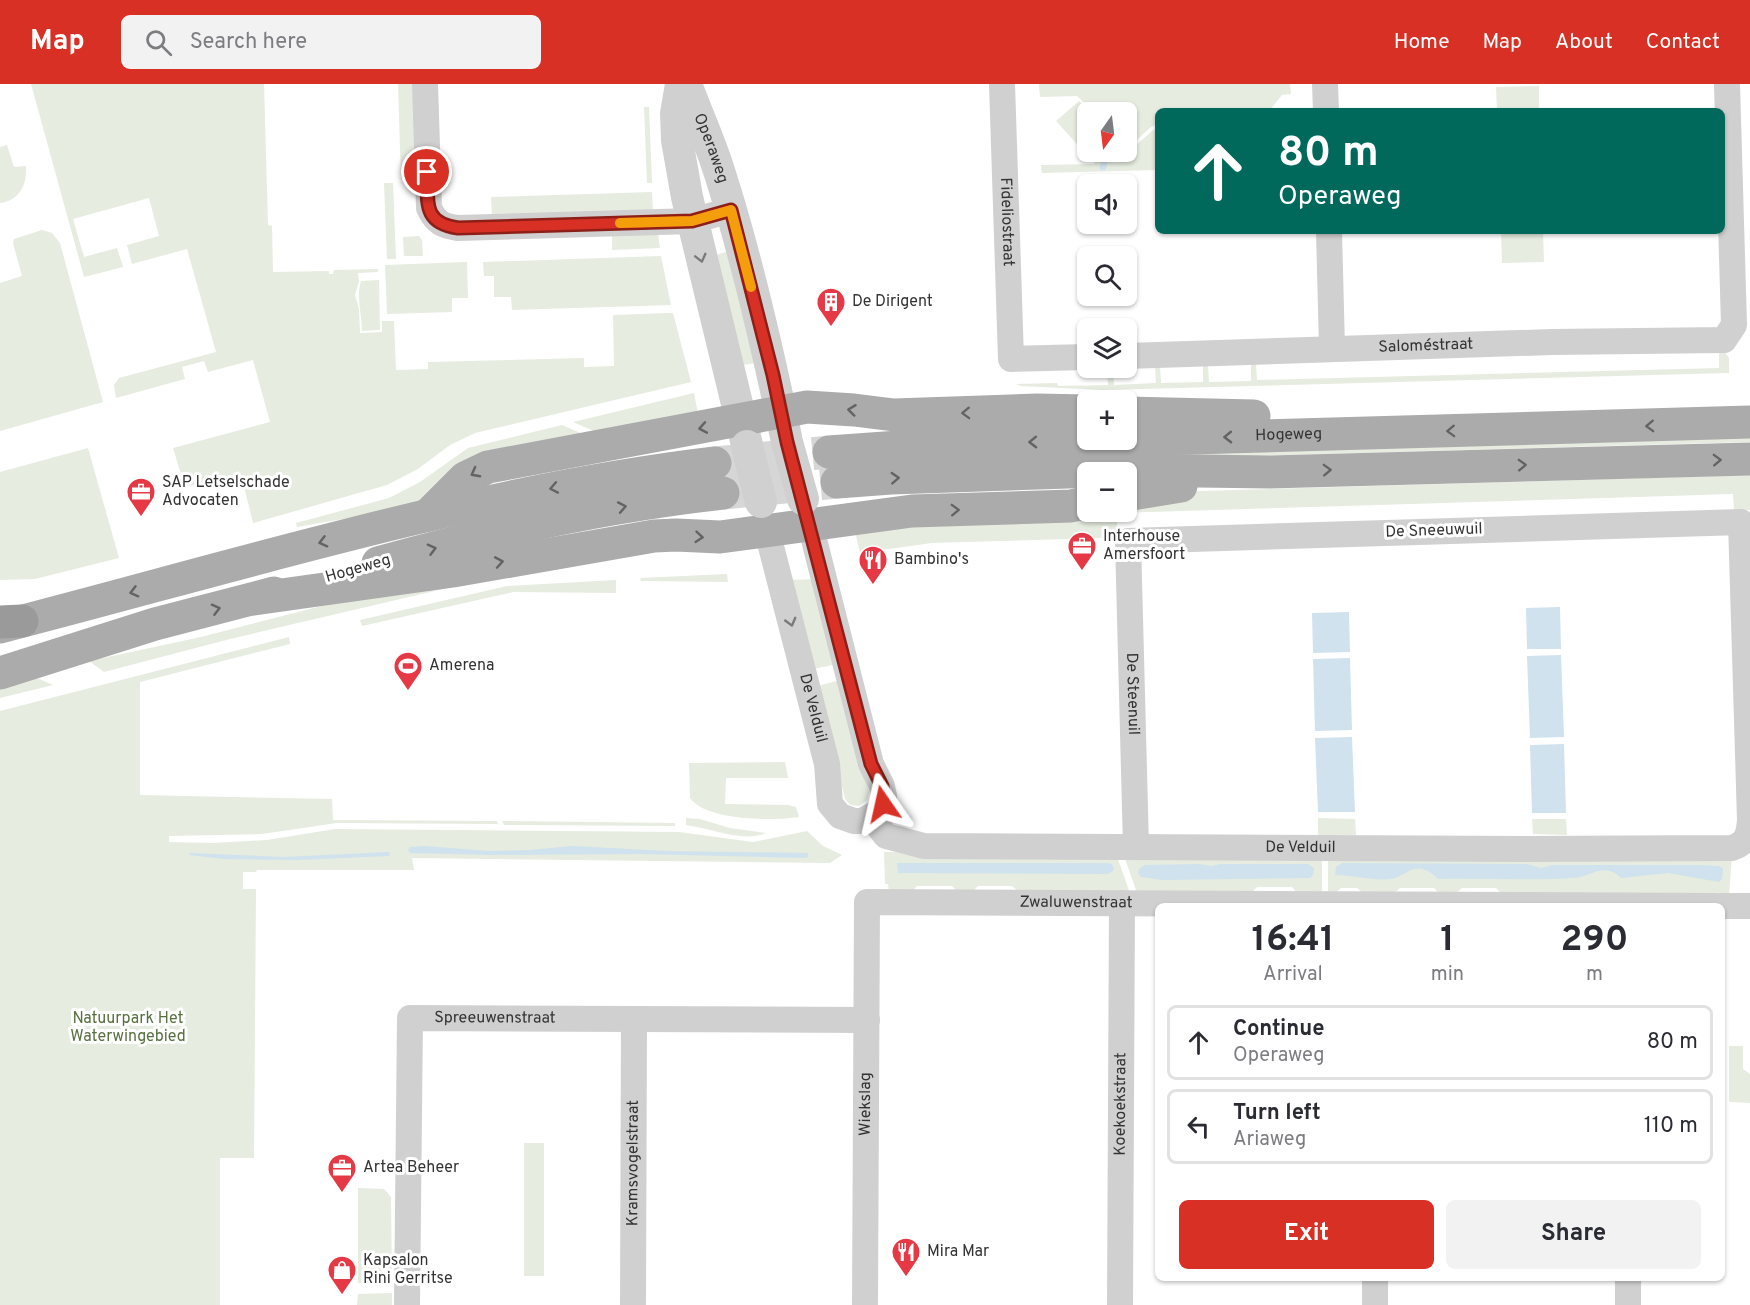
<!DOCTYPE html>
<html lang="en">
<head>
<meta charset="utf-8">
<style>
	body { margin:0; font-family:Overpass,sans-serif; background:#f2f2f3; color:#2b2b33; height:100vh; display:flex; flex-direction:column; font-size:22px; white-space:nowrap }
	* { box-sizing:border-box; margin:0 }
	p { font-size:20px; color:#7c7c81 }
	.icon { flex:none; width:33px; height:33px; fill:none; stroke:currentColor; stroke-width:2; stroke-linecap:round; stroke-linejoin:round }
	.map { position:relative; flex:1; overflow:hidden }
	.details { position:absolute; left:1155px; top:819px; width:570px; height:378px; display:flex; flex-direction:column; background:#fff; border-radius:9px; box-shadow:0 2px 4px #0004 }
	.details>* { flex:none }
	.hud { position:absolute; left:1155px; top:24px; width:570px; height:126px; border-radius:9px; box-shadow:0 2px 4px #0004; background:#00695c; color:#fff; overflow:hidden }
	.needle { width:39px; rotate:194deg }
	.buttons { position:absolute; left:1077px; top:18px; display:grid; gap:12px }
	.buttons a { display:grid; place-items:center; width:60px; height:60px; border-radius:9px; background:#fff; box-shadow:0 2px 4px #0004; font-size:30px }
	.pin { position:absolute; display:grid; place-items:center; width:51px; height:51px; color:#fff; margin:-26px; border:3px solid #fff; border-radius:50%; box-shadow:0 2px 6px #0007 }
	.me { position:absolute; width:66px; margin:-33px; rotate:349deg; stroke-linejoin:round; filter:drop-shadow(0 0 4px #0008) }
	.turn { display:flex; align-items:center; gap:21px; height:126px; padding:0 24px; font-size:27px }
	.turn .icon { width:78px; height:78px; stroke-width:2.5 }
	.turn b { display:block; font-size:42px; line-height:51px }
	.eta { display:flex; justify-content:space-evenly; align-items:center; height:102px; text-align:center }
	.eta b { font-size:36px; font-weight:700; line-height:42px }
	.cta { display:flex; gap:12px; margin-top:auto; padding:12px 24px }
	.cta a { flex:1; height:69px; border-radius:9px; background:#d93025; color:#fff; font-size:24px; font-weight:700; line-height:69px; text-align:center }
	.cta a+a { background:#f2f2f3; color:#2b2b33 }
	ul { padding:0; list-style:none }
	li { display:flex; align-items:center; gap:18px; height:75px; margin:0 12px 9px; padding:0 12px; border:3px solid #e1e1e2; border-radius:9px }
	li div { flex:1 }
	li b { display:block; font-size:22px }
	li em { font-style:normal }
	header { display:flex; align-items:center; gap:36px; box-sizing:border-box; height:84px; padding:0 30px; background:#d93025; color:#fff }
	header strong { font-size:28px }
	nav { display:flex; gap:33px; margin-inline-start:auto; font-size:21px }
	.search { width:420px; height:54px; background:#f2f2f3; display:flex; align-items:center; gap:15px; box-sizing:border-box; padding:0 21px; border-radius:9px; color:#7c7c81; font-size:22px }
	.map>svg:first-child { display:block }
	.green { fill:#e6ecdf }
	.water { fill:#cfe2ee }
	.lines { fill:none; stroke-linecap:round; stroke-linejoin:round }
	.stream { stroke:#cfe2ee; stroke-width:7 }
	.primary-tunnel { stroke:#d6d6d6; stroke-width:33; stroke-dasharray:33 16; stroke-linecap:butt }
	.minor { stroke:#d0d0d0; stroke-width:26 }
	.tertiary { stroke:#d0d0d0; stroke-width:32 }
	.primary { stroke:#ababab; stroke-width:33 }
	.motorway { stroke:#9a9a9a; stroke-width:33 }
	.tertiary-bridge { stroke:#d0d0d0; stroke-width:32 }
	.oneway { stroke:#7a7a7a }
	.oneway2 { stroke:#636363 }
	.route-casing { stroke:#8d1f18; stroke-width:15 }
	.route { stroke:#d93025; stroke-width:10 }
	.slow { stroke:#f59e0b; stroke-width:10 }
	.labels { text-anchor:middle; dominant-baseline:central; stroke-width:6; stroke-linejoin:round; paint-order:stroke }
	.street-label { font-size:16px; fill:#333; stroke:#fff }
	.poi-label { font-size:16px; fill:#333; stroke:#fff; text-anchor:start }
	.park-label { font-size:16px; fill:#56703f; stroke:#fff }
</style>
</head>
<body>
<header>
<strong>Map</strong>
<div class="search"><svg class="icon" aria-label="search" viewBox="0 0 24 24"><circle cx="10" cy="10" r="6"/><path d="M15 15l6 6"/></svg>Search here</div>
<nav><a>Home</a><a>Map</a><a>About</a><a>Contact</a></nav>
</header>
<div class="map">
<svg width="1750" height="1221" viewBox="0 0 1750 1221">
	<rect width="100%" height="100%" fill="#fff"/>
	<!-- green -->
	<path class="green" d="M31,0H264L268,141L272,142L273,188L329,187V190H333L334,186L378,185V188L358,189L359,197L355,211L359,225L360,249L382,248V237H394L396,286L428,285V278L584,274V283L614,282L613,231L668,229H673L691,298L475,349L450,361L418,385L387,401L253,439L241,390L185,403L173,364L270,338L253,276L208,288L204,277L182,283L185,295L116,314L114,301L119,294L216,268L187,165L132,180L127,161L159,152L149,114L73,135L84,173L117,164L123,183L84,193Z
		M398,0H415L417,94L401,95Z
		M1039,0H1290L1291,10L1282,11L1269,27H1158V40L1151,43L1130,62L1127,60L1126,28H1094L1077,12L1040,13Z
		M1539,2V27H1497L1496,3Z
		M1079,17L1090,28H1088V68H1126L1127,65L1128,66L1115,80L1152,47L1158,44V86L1042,89L1041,81L1095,80L1056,37Z
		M644,23H649L652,99H647Z
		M7,61L14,83L26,82C27,101 20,116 0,119V63Z
		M384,99H393L396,175H387Z
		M652,108L653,128L492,133L491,113Z
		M42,146L52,149L60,159L103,318L0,347V199L22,192L13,159L14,155Z
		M1501,147H1543L1544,178L1502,179Z
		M658,148L660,164L612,166V151Z
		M419,152L422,156L423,172H404L403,153Z
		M733,166L762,278L737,282L709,173Z
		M661,172L671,221L512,226L511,213H494V192H484L483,178Z
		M467,178L468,214H452V228L387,230L385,181Z
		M379,196L380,246L362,247C362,230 356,214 361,197Z
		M1719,266L1724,267L1729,274V289L1103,306L1021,302L1016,300L1057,299L1058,302L1108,301L1107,284H1113L1114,301L1156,299L1155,283H1160L1161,299L1203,298V282L1208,281L1209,298L1251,297V280H1256L1257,296L1719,284Z
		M694,309L699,334L605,352L573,338Z
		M562,341L592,354L413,423L297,443L296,439L389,414L420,398L468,364Z
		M1750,350V358L1110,376L1108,370Z
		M88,364L119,474L35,495L0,496V388Z
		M1750,391V428V426L1734,427L1733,410L1117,429V449L1105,454L932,459L860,469L854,443L1088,428H1126L1127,417L1199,407Z
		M727,490L728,498L641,497L640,494Z
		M490,494L230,555L104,588L89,577L201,553L341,517Z
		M815,495L837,580L813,585L790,496Z
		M616,496V509L513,508L362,542L360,536L507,502Z
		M289,553L290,560L140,598V711L332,715L333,736L497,737L498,740L337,739L262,750L169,752V758L213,759L267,756L335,745L679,748L753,758L807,747L823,762L842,771L830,779L412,774L414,786H257L256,788H243V805H256L254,1074H220V1221H0V627Z
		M35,593L53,601L0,614V600Z
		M841,596L869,708L867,716L859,722L850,721L845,715L817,602Z
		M785,678L788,694H726L725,720L788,721L796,723L799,733C773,737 706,737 690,714L689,679Z
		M686,734L700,735L730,744L766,749C744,759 710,744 686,741Z
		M1318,734L1355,735L1356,751H1318Z
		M1532,735H1566L1567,751L1533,750Z
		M502,737L675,739V742L504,741Z
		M884,768L1116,770L1130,809L1019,808L1012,802H978L972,808H958L952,802H917L912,808H889L888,800H885V797Z
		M1123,769L1322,770V810L1297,809L1292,803H1257L1251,809H1137Z
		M1328,770L1732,772L1729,812L1502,810L1496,804H1462L1455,810H1440L1434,804H1400L1393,810H1364L1357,804H1341L1335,809L1328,810Z
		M1729,962H1743V985L1750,990V1019L1730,1018L1729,1017Z
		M524,1059H544V1192H524Z
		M358,1104L384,1105L391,1113L392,1199H358Z
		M392,1209V1221H357L358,1210Z"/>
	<!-- water -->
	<path class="water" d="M1560,523L1561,565H1527L1526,524Z
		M1349,528L1350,568L1313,569L1312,529Z
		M1561,571L1564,653L1530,654L1527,572Z
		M1350,574L1352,646L1315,647L1313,575Z
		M1352,653L1355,728H1318L1315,654Z
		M1564,660L1566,729H1532L1530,661Z
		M425,762L489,767L529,766L573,762L667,767L808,769V773L804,774L640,770L491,771L410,769L408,766L410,763Z
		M388,768L390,769L389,772L298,776L224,775L189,771L190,769L284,773Z
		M897,779H1108L1112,780L1114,785L1112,788L1108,790L898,789Z
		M1342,779L1526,780L1541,784L1553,781H1696L1719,782L1723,784L1722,795L1719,798L1668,789L1621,794C1604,777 1591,793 1574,794C1528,797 1483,794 1438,795C1433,790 1428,786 1422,785C1409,783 1403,793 1391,795C1372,797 1354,791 1335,791L1336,783Z
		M1200,780L1211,782L1221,780H1308L1314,784L1313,791L1310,794L1162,796L1141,793L1138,789L1140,784L1145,781Z"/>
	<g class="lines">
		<!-- stream -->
		<path class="stream" d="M1103,83L1107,68"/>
		<!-- primary-tunnel -->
		<path class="primary-tunnel" d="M715,379L829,368
			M723,409L837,398"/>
		<!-- minor -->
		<g class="minor">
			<path d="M425,0L429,124C436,139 443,142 458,144L692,137L731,126"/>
			<path id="s1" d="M1002,0L1011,275L1088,273"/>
			<path d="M1325,0L1326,27"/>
			<path d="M1329,147L1332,264"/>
			<path id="s2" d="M1126,272L1552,258L1724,256L1734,241L1727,0"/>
			<path id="s3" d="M767,447L827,680L830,720L840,732L854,737H862L877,729L883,720L884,712L882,702L871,680L810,440"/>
			<path id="s4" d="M871,733L886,752L924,762L1525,765L1732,764C1747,759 1749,750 1750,736L1741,438L1128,457L1136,763"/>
			<path d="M1722,822H1750"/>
			<path id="s5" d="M407,1221L410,934L867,936"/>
			<path id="s6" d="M633,1221L634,935"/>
			<path id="s7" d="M865,1221L867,818L1715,822"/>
			<path id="s8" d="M1120,1221L1122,819"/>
			<path d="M1375,1221V1194"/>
			<path d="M1628,1221V1194"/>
		</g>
		<!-- tertiary -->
		<g class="tertiary">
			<path d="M681,0L676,30L677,56L687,113L747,361"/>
			<path id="s9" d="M686,0C697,30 711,60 720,90C747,174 768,267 786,353"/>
		</g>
		<!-- primary -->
		<g class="primary">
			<path d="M1126,329L1254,332"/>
			<path id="s10" d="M829,368L913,362L1750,338"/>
			<path d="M837,398L891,394L1128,386L1269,388L1750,375"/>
			<path d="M1126,411L1181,402"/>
			<path d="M428,431L465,394L488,383L807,323L854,326L894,331L1037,326L1088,327"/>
			<path d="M378,479C491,447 606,422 723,409"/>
			<path d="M254,515L453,487L654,452L676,451L720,453L912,427L1071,422L1088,418"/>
			<path d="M0,543C237,482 472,408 715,379"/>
			<path d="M0,589L155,540L274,509"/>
		</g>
		<!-- motorway -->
		<path class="motorway" d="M0,538L22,537"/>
		<!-- tertiary-bridge -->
		<path class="tertiary-bridge" d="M787,358L803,415
			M747,362L761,418"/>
	</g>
	<!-- one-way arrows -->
	<defs><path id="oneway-chevron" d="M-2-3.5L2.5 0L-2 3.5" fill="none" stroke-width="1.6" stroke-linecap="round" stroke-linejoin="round" transform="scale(1.5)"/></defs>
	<g class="oneway">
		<use href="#oneway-chevron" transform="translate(701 174) rotate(76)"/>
		<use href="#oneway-chevron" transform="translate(791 538) rotate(75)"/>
	</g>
	<g class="oneway2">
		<use href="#oneway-chevron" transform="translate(852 326) rotate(-173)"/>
		<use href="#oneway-chevron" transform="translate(966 329) rotate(178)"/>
		<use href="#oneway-chevron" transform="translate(1650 342) rotate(178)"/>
		<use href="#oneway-chevron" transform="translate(703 344) rotate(170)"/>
		<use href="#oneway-chevron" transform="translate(1451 347) rotate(178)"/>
		<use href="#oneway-chevron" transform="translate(1228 353) rotate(179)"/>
		<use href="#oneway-chevron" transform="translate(1033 358) rotate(179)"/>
		<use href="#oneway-chevron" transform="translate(1717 376) rotate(-2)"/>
		<use href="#oneway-chevron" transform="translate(1522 381) rotate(-2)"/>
		<use href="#oneway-chevron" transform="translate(1327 386) rotate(-2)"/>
		<use href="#oneway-chevron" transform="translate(475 389) rotate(152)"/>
		<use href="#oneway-chevron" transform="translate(895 394) rotate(-3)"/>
		<use href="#oneway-chevron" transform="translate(554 404) rotate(169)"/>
		<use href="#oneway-chevron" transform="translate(622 423) rotate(-11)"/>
		<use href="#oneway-chevron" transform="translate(955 426) rotate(-2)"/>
		<use href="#oneway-chevron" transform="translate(699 453) rotate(5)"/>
		<use href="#oneway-chevron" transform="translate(323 458) rotate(165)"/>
		<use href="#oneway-chevron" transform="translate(432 465) rotate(-15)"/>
		<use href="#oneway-chevron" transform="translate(499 478) rotate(-10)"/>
		<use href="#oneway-chevron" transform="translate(134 508) rotate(165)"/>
		<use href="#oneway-chevron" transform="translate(216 525) rotate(-14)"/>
	</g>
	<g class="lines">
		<!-- route casing -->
		<g class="route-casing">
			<path id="route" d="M427,88C428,118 422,139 458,144L692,137L731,126L773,291L787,358L871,680L882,702L883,720"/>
		</g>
		<!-- route -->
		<use href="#route" class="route"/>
		<!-- slow -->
		<path class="slow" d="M620,139L692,137L731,126L751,203"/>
	</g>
	<!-- icons -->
	<defs>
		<g id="building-pin" transform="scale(1.5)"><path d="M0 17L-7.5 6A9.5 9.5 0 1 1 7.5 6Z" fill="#e63946" stroke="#fff"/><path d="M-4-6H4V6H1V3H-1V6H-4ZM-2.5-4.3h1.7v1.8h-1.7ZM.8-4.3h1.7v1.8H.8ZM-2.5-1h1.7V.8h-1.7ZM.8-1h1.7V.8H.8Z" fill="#fff"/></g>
		<g id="office-pin" transform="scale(1.5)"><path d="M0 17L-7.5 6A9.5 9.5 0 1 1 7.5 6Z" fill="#e63946" stroke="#fff"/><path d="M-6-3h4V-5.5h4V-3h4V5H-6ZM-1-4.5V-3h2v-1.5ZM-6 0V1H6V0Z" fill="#fff"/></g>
		<g id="restaurant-pin" transform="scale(1.5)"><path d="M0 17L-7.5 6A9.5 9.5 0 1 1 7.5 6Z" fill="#e63946" stroke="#fff"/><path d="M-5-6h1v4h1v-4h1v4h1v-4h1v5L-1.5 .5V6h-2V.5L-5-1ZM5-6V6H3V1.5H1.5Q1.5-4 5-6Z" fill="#fff"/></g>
		<g id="stadium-pin" transform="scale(1.5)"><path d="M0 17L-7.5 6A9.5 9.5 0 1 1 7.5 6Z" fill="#e63946" stroke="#fff"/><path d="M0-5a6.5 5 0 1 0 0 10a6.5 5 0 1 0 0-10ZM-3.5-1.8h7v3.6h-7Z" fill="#fff"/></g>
		<g id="shop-pin" transform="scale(1.5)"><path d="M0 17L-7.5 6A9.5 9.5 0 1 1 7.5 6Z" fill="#e63946" stroke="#fff"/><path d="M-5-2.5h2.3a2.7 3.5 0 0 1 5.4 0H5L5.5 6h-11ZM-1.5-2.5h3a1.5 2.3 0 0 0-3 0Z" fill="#fff"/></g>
	</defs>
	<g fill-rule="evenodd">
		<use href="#building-pin" x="831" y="218"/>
		<use href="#office-pin" x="141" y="408"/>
		<use href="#office-pin" x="1082" y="462"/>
		<use href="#restaurant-pin" x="873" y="476"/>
		<use href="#stadium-pin" x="408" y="582"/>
		<use href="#office-pin" x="342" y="1084"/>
		<use href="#restaurant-pin" x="906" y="1168"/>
		<use href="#shop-pin" x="342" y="1186"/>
	</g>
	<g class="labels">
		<!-- street labels -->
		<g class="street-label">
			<text stroke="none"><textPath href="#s9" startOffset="69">Operaweg</textPath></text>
			<text stroke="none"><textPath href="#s1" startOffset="138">Fideliostraat</textPath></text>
			<text stroke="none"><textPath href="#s2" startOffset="300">Saloméstraat</textPath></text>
			<text stroke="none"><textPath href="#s10" startOffset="460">Hogeweg</textPath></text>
			<text transform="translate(1434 447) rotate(-2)">De Sneeuwuil</text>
			<text transform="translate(358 485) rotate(-16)">Hogeweg</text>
			<text stroke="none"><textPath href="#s4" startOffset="1972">De Steenuil</textPath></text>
			<text stroke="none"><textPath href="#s3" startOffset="183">De Velduil</textPath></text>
			<text stroke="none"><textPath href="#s4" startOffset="440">De Velduil</textPath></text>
			<text stroke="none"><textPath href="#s7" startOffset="612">Zwaluwenstraat</textPath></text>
			<text stroke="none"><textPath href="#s5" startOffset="372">Spreeuwenstraat</textPath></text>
			<text stroke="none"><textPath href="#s7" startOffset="201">Wiekslag</textPath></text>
			<text stroke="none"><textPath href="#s8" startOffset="201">Koekoekstraat</textPath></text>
			<text stroke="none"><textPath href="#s6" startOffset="142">Kramsvogelstraat</textPath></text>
		</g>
		<!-- poi labels -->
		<g class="poi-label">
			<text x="852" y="218">De Dirigent</text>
			<text x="162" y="399">SAP Letselschade<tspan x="162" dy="18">Advocaten</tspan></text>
			<text x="1103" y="453">Interhouse<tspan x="1103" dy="18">Amersfoort</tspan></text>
			<text x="894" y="476">Bambino's</text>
			<text x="429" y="582">Amerena</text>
			<text x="363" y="1084">Artea Beheer</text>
			<text x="927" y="1168">Mira Mar</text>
			<text x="363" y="1177">Kapsalon<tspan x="363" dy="18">Rini Gerritse</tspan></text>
		</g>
		<!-- park labels -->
		<g class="park-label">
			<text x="128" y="935">Natuurpark Het<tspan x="128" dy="18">Waterwingebied</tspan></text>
		</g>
	</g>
</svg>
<div class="buttons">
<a><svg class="needle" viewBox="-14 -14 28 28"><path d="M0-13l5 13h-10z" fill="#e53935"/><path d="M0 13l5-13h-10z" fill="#7c7c81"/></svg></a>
<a><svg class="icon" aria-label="sound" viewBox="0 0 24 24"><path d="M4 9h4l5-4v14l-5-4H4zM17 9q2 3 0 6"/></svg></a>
<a><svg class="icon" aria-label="search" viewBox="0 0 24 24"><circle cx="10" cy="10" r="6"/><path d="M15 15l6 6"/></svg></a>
<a><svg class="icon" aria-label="layers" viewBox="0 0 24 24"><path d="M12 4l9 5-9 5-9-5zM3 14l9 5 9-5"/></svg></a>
<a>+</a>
<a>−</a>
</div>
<div class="pin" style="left:427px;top:88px;background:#d93025"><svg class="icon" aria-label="arrive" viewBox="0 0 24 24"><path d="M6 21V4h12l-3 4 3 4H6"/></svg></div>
<svg class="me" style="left:883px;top:720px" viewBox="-20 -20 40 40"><path d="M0-17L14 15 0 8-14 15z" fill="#d93025" stroke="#fff" stroke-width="4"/></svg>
<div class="hud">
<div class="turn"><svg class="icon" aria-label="ahead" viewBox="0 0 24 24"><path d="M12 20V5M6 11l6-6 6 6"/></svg><div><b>80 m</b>Operaweg</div></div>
</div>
<section class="details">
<div class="eta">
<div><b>16:41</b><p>Arrival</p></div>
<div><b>1</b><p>min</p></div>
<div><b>290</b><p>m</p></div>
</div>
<ul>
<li><svg class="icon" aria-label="ahead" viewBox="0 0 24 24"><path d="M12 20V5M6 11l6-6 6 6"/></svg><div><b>Continue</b><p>Operaweg</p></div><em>80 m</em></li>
<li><svg class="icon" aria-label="left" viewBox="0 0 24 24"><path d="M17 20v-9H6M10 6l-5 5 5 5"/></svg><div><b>Turn left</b><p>Ariaweg</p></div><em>110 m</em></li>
</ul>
<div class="cta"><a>Exit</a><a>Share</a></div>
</section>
</div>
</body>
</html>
